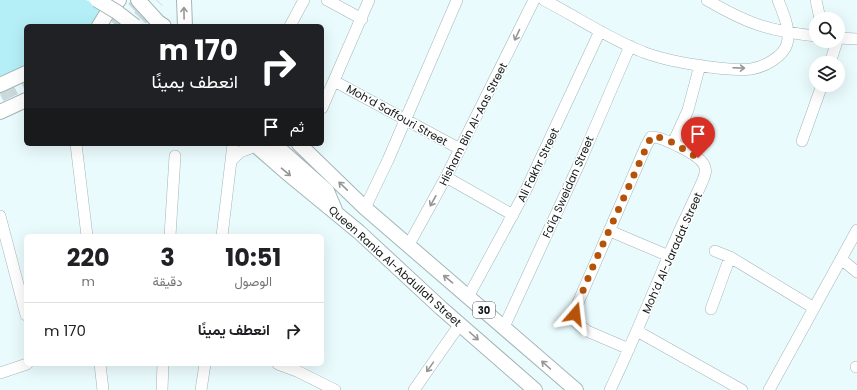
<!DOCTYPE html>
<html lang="ar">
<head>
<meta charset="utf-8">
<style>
	body { margin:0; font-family:Poppins,Vazirmatn,sans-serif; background:#f6f6f6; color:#202124; direction:rtl; height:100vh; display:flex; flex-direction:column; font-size:15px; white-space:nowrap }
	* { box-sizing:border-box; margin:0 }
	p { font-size:13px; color:#757577 }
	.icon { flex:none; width:22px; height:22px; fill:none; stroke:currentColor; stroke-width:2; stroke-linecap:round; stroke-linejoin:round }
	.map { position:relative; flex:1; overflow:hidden; direction:ltr }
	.details { position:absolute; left:24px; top:234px; width:300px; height:132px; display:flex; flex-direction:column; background:#fff; border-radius:6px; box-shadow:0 4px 16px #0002; direction:rtl }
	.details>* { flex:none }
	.guide { position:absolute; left:24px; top:24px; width:300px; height:122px; border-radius:6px; box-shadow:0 4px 16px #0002; direction:rtl; background:#202124; color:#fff; overflow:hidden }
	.fabs { position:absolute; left:809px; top:12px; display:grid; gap:8px }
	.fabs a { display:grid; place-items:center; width:36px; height:36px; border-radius:50%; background:#fff; box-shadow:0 4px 16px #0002; font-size:20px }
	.pin { position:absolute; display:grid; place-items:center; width:34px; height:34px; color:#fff; margin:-41px -17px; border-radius:50% 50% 50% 0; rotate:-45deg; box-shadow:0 0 4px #0007 }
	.pin .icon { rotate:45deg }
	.me { position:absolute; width:44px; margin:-22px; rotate:17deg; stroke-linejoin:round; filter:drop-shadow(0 0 3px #0008) }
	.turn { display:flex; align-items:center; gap:14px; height:84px; padding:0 20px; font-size:18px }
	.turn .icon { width:52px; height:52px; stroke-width:2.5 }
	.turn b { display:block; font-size:28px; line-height:34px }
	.then { display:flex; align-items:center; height:38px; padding:0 20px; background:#0003; gap:8px; font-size:15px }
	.eta { display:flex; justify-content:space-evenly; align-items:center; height:68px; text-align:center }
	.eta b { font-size:24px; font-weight:700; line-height:28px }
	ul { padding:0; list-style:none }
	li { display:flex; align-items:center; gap:12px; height:56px; padding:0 20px; border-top:1px solid #e0e0e0 }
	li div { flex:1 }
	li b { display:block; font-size:15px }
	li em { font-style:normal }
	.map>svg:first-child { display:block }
	.green { fill:#b4eff7 }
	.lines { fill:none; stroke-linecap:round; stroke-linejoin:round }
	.highway-tunnel { stroke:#c9d9dc; stroke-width:16; stroke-dasharray:16 8; stroke-linecap:butt }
	.minor-casing { stroke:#a4b5b7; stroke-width:12 }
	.major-casing { stroke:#a4b5b7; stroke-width:16 }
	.minor { stroke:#fff; stroke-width:11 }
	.major { stroke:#fff; stroke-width:14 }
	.major-bridge-casing { stroke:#a4b5b7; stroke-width:16; stroke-linecap:butt }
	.major-bridge { stroke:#fff; stroke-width:14 }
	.oneway { stroke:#949797 }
	.route { stroke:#b45309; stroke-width:7; stroke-dasharray:0 12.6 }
	.labels { text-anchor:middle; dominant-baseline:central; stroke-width:3; stroke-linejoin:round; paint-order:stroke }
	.shield { fill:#fff; stroke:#585d5d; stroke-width:1 }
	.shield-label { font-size:10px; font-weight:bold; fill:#111818 }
	.street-label { font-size:11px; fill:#111818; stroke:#fff }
</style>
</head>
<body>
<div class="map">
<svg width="857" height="390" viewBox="0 0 857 390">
	<rect width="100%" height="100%" fill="#eafbfe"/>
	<!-- green -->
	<path class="green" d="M0,0H86L104,10L92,26H26V66L4,78H0Z"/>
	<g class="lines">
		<!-- highway-tunnel -->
		<path class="highway-tunnel" d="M140,18L157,0
			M116,26L144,0
			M0,94L26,81"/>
		<!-- minor casing -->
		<g class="minor-casing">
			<path id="minor" d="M327,0L362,19
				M544,0C577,17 609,39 643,52C665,61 727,72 751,69C764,67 783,57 787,44C791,30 783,13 778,0
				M707,0C748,24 769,31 816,36
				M816,0L820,19
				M290,26L304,0
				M838,38L857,39
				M830,63L837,41
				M334,81L460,149
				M322,108L369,0
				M802,141L822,85
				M673,143L688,110L700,65
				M76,144L87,236
				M231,161L240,152L256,146
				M446,177L513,215
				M365,208L388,160L457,0
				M0,216L26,315
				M610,231L669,256
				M170,236L175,156
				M222,236L233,144
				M408,246L446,177L534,0
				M715,251L730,257L814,308
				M841,259L857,272
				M468,297L525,192L600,31
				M711,309L730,257
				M504,327L581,160L630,46
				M637,331L742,390
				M100,364L103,390
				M278,364L297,371L335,390
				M856,367H857
				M0,373L27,364
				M162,390L163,364
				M201,390L205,364
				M414,390L460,324
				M610,390C631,346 650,300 669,255C679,230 692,205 703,180C705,175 707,170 704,165C700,155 661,136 651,137L646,146L577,305L575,314L577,323L587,331L629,349
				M769,390L857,230"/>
		</g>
		<!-- major casing -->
		<g class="major-casing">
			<path id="major" d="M138,0L158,22L164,26
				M184,0L185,26
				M99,26L109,10L119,0
				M0,85L26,73
				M0,112L26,100
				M254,144L286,172L359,232L441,308L535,390
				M274,144L327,191L335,210
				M299,144L365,208L576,390"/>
		</g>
		<!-- minor -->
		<use href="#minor" class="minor"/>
		<!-- major -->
		<use href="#major" class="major"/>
		<!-- major-bridge casing -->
		<g class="major-bridge-casing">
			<path id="major-bridge" d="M97,0L117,12L135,26"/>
		</g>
		<!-- major-bridge -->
		<use href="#major-bridge" class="major-bridge"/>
	</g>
	<!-- one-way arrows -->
	<defs><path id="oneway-shaft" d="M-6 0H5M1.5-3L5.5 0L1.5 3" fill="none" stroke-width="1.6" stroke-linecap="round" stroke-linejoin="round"/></defs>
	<g class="oneway">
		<use href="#oneway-shaft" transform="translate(184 13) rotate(-91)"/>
		<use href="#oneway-shaft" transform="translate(517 35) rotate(115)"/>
		<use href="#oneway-shaft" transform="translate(739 68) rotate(2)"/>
		<use href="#oneway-shaft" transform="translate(286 172) rotate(40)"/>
		<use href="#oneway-shaft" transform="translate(343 186) rotate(-136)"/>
		<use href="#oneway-shaft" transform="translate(433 201) rotate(119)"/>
		<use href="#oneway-shaft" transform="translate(448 279) rotate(-140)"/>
		<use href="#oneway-shaft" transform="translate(474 336) rotate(42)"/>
		<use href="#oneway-shaft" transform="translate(546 365) rotate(-138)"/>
		<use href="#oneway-shaft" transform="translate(430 367) rotate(125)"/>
	</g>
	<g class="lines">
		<!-- route -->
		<path class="route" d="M575,314L577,305L594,264L651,137C666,135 685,151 698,158"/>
	</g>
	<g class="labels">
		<!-- shield labels -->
		<rect class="shield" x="473" y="302" width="22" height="16" rx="3"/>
		<g class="shield-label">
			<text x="484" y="310">30</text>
		</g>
		<!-- street labels -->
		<g class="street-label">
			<text transform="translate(397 115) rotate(29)">Moh‘d Saffouri Street</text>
			<text transform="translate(473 124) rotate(-63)">Hisham Bin Al-Aas Street</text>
			<text transform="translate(538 165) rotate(-64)">Ali Fakhr Street</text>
			<text transform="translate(568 187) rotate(-66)">Fa'iq Sweidan Street</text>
			<text transform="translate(672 253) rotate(-66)">Moh‘d Al-Jaradat Street</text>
			<text transform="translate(395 266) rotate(42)">Queen Rania Al-Abdullah Street</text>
		</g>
	</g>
</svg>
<div class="fabs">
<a><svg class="icon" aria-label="search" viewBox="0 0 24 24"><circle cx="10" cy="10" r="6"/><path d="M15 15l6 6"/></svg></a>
<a><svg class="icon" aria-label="layers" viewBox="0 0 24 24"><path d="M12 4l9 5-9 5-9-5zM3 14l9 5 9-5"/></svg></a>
</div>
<div class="pin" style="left:698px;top:158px;background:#d93025"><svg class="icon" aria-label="arrive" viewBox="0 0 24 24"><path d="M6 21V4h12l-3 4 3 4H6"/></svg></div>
<svg class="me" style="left:575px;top:314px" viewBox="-20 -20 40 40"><path d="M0-17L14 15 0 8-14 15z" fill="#b45309" stroke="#fff" stroke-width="4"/></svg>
<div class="guide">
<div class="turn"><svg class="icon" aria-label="right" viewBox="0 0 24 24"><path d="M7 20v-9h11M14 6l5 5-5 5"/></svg><div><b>170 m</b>انعطف يمينًا</div></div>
<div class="then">ثم<svg class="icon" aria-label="arrive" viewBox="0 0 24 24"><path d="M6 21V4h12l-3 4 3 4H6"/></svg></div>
</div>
<section class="details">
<div class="eta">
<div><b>10:51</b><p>الوصول</p></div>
<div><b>3</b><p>دقيقة</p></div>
<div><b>220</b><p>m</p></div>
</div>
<ul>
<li><svg class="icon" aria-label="right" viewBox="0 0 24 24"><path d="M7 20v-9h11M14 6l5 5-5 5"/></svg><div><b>انعطف يمينًا</b></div><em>170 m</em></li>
</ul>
</section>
</div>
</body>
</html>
